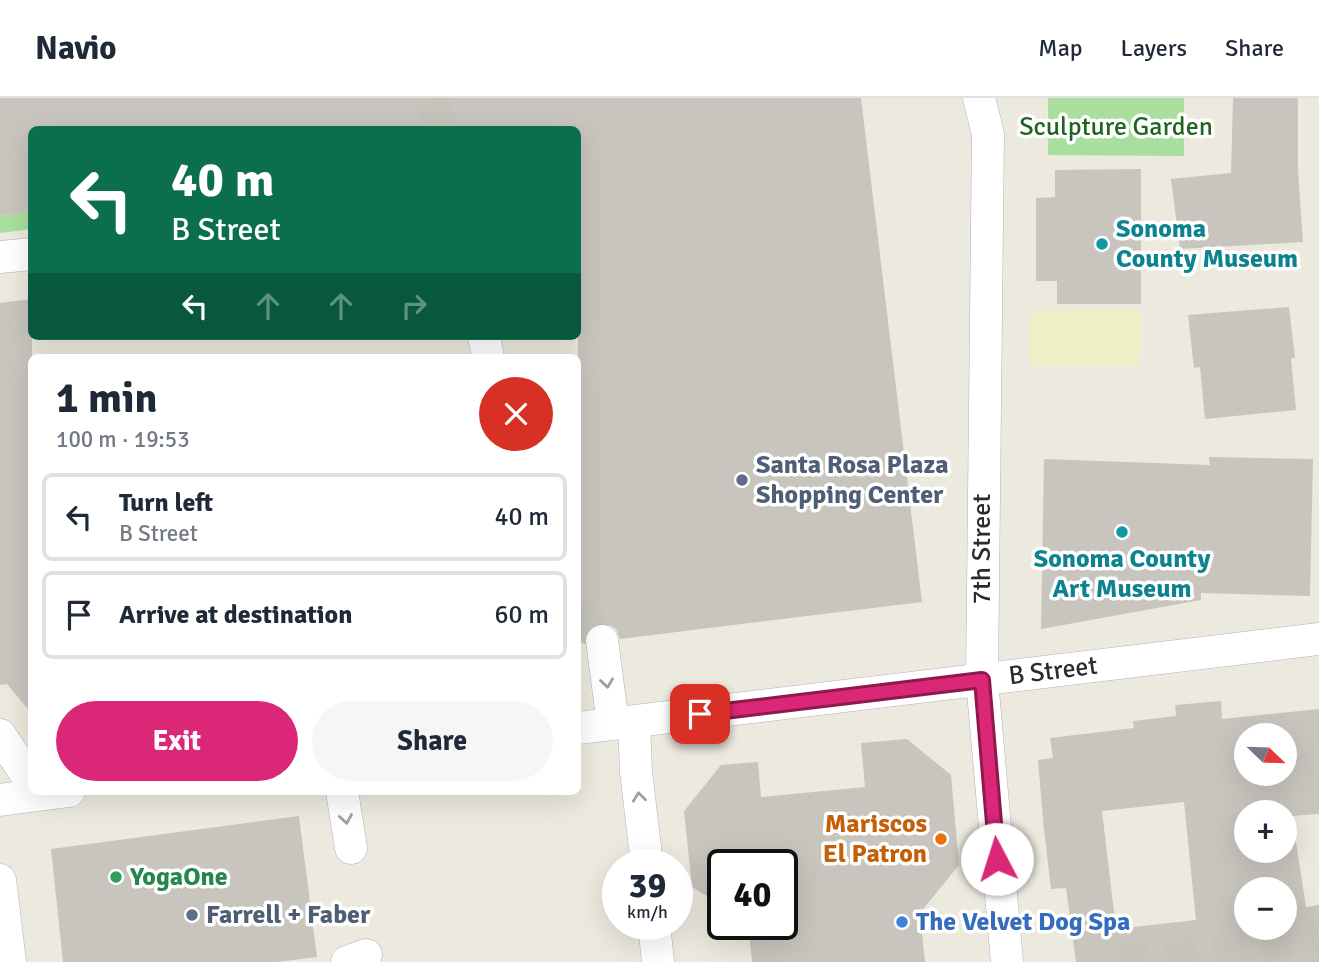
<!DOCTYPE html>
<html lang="en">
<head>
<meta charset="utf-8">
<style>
	body { margin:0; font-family:Signika,sans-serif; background:#f6f6f7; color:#1f2937; height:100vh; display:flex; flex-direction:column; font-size:26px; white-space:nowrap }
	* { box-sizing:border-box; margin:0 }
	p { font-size:23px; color:#747a83 }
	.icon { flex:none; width:38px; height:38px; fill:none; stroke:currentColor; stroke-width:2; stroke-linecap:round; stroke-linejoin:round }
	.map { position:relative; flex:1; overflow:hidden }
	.panel { position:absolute; left:28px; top:256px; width:553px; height:441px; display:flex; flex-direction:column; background:#fff; border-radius:10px; box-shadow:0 7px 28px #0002 }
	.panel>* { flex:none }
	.top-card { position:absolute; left:28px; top:28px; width:553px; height:214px; border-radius:10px; box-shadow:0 7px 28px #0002; background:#0b6e4f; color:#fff; overflow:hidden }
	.needle { width:46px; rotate:113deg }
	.tools { position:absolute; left:1234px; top:625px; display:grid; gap:14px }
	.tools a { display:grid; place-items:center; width:63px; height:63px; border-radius:50%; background:#fff; box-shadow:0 7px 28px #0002; font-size:35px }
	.speed { position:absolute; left:602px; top:751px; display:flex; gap:14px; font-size:35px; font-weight:700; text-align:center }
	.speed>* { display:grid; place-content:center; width:91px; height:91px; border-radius:50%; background:#fff; box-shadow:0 7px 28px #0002; line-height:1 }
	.speed small { font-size:18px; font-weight:400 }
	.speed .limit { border:4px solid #111; border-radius:10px; background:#fff; color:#111 }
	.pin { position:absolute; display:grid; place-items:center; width:60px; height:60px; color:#fff; margin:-30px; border-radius:14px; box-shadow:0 4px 10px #0006 }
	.me { position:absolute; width:77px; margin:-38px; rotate:355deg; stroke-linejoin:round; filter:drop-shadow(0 0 5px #0008) }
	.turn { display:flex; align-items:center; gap:24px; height:147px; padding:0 28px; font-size:32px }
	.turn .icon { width:91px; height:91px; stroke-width:2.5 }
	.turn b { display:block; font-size:49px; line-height:60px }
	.lanes { display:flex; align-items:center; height:66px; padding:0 28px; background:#0003; justify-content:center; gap:35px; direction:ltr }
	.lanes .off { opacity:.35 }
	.round { display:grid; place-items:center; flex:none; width:74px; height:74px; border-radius:37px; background:#f6f6f7 }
	.headline { display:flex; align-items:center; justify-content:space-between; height:119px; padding:0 28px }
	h1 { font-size:42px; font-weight:700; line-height:52px }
	.action { display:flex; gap:14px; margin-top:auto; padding:14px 28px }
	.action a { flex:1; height:80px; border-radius:42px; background:#db2777; color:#fff; font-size:28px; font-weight:700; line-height:80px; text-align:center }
	.action a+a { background:#f6f6f7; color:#1f2937 }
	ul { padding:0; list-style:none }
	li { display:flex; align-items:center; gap:21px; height:88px; margin:0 14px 10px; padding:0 14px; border:4px solid #e0e1e3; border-radius:10px }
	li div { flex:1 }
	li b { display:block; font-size:26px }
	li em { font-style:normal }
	header { display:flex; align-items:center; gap:42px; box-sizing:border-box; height:98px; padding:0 35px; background:#fff; border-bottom:2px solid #e0e1e3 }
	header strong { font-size:33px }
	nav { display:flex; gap:38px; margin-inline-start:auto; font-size:24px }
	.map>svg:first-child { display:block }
	.green { fill:#a8df9e }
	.sand { fill:#eeefc4 }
	.building { fill:#c8c5be; fill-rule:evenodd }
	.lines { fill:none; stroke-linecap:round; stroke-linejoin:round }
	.minor-tunnel { stroke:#c5c3ba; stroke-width:32; stroke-dasharray:32 16; stroke-linecap:butt }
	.minor-casing { stroke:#b2b2be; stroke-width:33 }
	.minor { stroke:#fff; stroke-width:32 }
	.oneway { stroke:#a0a0a0 }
	.route-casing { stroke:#8e194d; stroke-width:18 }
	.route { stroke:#db2777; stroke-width:12 }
	.culture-dot { fill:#0f9aa8; stroke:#fff; stroke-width:2.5 }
	.service-dot { fill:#5c6f8a; stroke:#fff; stroke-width:2.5 }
	.food-dot { fill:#e8710a; stroke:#fff; stroke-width:2.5 }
	.leisure-dot { fill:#2e9e5b; stroke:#fff; stroke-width:2.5 }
	.shop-dot { fill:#3f7fe0; stroke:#fff; stroke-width:2.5 }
	.labels { text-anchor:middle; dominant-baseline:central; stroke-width:7; stroke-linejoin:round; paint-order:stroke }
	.park-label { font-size:26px; fill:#20651f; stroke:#fff }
	.culture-label { font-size:26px; font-weight:bold; fill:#0d838f; stroke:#fff; text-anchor:start }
	.service-label { font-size:26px; font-weight:bold; fill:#4e5e75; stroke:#fff; text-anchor:start }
	.street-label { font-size:26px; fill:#2b2b2b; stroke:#fff }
	.food-label { font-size:26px; font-weight:bold; fill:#c56008; stroke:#fff; text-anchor:end }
	.leisure-label { font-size:26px; font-weight:bold; fill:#27864d; stroke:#fff; text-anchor:start }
	.shop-label { font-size:26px; font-weight:bold; fill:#366cbe; stroke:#fff; text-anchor:start }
</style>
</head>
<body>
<header>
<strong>Navio</strong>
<nav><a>Map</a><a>Layers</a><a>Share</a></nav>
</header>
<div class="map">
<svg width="1319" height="864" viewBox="0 0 1319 864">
	<rect width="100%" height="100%" fill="#ece9de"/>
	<!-- green -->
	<path class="green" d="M1048,0H1184V58L1048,57Z
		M31,114V131L0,135V118Z"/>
	<!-- sand -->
	<path class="sand" d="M1140,212V267L1030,268V213Z"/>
	<!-- building -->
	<path class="building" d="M0,0H861L922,504L620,541L616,531L608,526L600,525L590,529L585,537L584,545L578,546V32H32V114L0,118Z
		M1233,0H1298V73L1303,144L1180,151L1171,81L1231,75Z
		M1141,71V206H1057V183H1036V100L1055,99V72Z
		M32,201V616L7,586L0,587V205Z
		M1289,209L1295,260H1291L1296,312L1205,321L1200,269L1194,270L1188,217Z
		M1209,359L1313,361L1310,498L1201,495V502L1041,531L1044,361L1210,367Z
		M1221,603L1222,621L1319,611V716L1292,718L1306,809L1319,807V864H1076L1066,790L1051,791L1044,732L1038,662L1053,660L1050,640L1134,630L1133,623L1176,618L1175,607ZM1246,637H1284V676H1246ZM1184,704L1196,822L1116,831L1102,713ZM1246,714H1284V752H1246ZM1246,791H1284V830H1246Z
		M907,641L951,677L959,767L920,815L925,864H752L748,826H782V766H723V808L692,789L684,713L721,667L758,664L761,699L865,689L861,645Z
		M299,718L317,859L277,864H63L51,751Z"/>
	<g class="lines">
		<!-- minor-tunnel -->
		<path class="minor-tunnel" d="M432,0L441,32
			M578,511L602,543
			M1118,864L1319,841"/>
		<!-- minor casing -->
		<g class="minor-casing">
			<path id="minor" d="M979,0L988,36L982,582L1007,864
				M0,159L32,156
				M484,238L488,259
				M602,543L613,626
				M634,624L636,674L647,766
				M578,630L1319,541
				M0,637L32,685
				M342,693L351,750
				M0,702L69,693
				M0,782L10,864
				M654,826L658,864
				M347,864L366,857"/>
		</g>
		<!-- minor -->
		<use href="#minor" class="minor"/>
	</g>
	<!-- one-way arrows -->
	<defs><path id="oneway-chevron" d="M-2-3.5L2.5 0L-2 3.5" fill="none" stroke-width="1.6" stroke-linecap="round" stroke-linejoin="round" transform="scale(1.75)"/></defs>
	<g class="oneway">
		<use href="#oneway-chevron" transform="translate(607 585) rotate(82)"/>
		<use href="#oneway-chevron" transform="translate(639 699) rotate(-97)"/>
		<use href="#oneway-chevron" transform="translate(346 721) rotate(81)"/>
	</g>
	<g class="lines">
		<!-- route casing -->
		<g class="route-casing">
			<path id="route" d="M700,616L982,582L997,761"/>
		</g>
		<!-- route -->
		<use href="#route" class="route"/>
	</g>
	<!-- markers -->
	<g class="culture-dot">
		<circle cx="1102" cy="146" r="7"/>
		<circle cx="1122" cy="434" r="7"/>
	</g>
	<g class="service-dot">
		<circle cx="742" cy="382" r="7"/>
		<circle cx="192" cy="817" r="7"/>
	</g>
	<circle class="food-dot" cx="941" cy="741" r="7"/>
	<circle class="leisure-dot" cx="116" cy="779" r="7"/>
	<circle class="shop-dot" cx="902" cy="824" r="7"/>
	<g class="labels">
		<!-- park labels -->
		<g class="park-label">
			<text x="1116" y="29">Sculpture Garden</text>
		</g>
		<!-- culture labels -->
		<g class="culture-label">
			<text x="1116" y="131">Sonoma<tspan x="1116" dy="30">County Museum</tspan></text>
			<text x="1122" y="461" text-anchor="middle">Sonoma County<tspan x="1122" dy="30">Art Museum</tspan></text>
		</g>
		<!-- service labels -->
		<g class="service-label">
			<text x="756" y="367">Santa Rosa Plaza<tspan x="756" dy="30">Shopping Center</tspan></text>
			<text x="206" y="817">Farrell + Faber</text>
		</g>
		<!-- street labels -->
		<g class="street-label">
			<text transform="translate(982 451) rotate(-90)">7th Street</text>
			<text transform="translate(1053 573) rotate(-7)">B Street</text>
		</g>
		<!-- food labels -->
		<g class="food-label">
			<text x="927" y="726">Mariscos<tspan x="927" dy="30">El Patron</tspan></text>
		</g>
		<!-- leisure labels -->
		<g class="leisure-label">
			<text x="130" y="779">YogaOne</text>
		</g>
		<!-- shop labels -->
		<g class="shop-label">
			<text x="916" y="824">The Velvet Dog Spa</text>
		</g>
	</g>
</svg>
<div class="tools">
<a><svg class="needle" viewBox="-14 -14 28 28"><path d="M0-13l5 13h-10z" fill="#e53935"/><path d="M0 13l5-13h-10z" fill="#747a83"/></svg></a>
<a>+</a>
<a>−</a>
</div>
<div class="speed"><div>39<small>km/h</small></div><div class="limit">40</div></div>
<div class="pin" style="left:700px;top:616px;background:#d93025"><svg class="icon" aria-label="arrive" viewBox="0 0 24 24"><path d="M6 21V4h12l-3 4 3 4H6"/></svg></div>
<svg class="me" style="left:997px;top:761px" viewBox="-20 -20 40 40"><circle r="19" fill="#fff"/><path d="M0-13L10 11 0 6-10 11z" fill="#db2777"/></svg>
<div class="top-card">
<div class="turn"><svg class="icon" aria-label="left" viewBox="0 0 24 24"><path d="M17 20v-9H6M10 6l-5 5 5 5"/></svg><div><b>40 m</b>B Street</div></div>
<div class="lanes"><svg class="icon" aria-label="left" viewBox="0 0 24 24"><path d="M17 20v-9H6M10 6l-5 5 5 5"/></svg><svg class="icon off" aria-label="ahead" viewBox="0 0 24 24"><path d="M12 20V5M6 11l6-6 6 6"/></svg><svg class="icon off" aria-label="ahead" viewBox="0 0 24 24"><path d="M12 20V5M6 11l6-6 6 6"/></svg><svg class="icon off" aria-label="right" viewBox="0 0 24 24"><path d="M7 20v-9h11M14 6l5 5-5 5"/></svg></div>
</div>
<section class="panel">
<div class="headline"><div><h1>1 min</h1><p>100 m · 19:53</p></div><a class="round" style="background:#d93025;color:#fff"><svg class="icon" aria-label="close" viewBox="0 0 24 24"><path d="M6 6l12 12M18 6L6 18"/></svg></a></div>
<ul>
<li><svg class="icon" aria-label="left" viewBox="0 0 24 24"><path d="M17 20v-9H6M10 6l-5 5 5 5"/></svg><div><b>Turn left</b><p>B Street</p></div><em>40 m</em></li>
<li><svg class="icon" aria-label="arrive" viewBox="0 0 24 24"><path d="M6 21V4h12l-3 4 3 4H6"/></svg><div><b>Arrive at destination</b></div><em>60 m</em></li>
</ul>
<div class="action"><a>Exit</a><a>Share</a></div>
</section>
</div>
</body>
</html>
